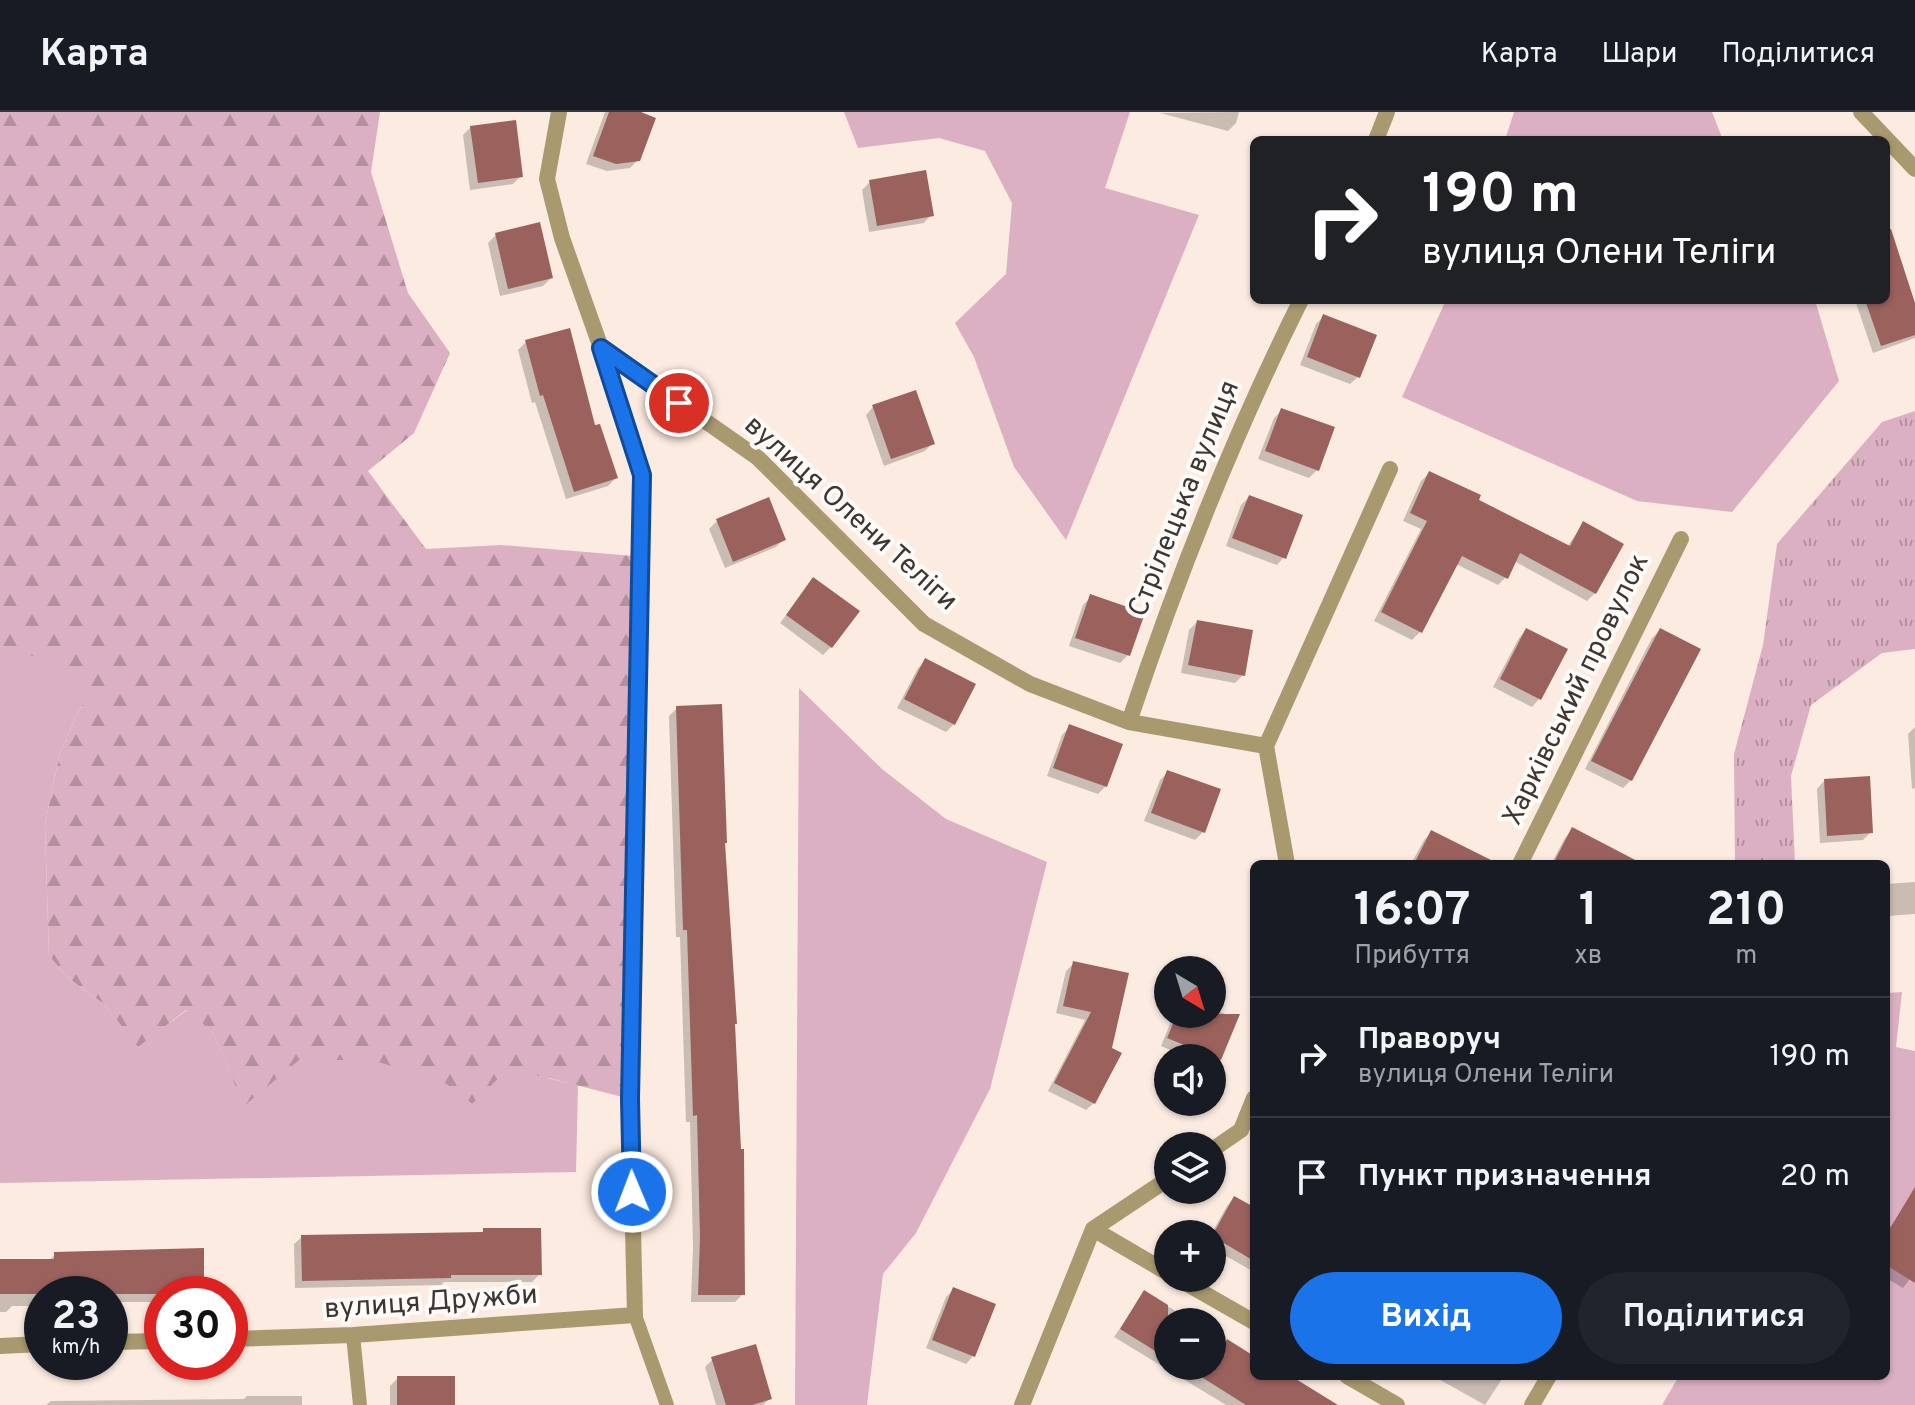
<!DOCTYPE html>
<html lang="uk">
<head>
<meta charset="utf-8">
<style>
	body { margin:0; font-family:Overpass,sans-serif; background:#20242c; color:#f1f3f6; height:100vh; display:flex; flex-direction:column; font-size:30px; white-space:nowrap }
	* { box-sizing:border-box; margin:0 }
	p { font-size:26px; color:#9ea1a6 }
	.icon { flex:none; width:44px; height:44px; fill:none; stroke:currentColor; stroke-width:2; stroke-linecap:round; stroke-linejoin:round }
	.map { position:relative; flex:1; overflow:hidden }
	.side { position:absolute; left:1250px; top:748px; width:640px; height:520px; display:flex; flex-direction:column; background:#171b24; border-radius:12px; box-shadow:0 2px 6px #0004 }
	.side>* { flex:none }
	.guide { position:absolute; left:1250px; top:24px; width:640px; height:168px; border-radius:12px; box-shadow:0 2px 6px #0004; background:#202124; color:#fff; overflow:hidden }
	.needle { width:52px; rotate:142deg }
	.tools { position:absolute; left:1154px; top:844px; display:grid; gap:16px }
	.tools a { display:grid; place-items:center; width:72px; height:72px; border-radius:50%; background:#171b24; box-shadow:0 2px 6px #0004; font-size:40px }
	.speed { position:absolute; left:24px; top:1164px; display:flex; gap:16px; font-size:40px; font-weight:700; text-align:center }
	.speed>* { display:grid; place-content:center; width:104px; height:104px; border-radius:50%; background:#171b24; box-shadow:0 2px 6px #0004; line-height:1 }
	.speed small { font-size:20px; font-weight:400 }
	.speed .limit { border:12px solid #d22; background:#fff; color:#111 }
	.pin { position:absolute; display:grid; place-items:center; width:68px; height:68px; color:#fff; margin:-34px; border:4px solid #fff; border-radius:50%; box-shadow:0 2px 8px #0007 }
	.me { position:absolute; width:88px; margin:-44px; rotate:359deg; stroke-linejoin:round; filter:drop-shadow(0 0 6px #0008) }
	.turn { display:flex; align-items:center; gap:28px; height:168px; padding:0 40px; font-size:36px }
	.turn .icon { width:104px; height:104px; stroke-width:2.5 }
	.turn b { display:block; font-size:56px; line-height:68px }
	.eta { display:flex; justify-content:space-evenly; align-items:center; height:136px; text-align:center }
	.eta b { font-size:48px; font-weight:700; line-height:56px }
	.cta { display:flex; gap:16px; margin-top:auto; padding:16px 40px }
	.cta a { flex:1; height:92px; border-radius:48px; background:#1a73e8; color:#fff; font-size:32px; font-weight:700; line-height:92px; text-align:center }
	.cta a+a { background:#20242c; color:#f1f3f6 }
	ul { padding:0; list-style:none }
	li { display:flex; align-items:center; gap:24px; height:120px; padding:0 40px; border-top:2px solid #363941 }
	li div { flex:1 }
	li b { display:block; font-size:30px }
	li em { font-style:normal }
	header { display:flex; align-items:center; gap:48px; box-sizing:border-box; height:112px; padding:0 40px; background:#171b24; border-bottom:2px solid #363941 }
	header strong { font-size:38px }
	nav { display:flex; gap:44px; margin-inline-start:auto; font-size:28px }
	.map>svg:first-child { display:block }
	.grass { fill:url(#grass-tufts) }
	.forest { fill:url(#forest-firs) }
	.garden { fill:#dcb0c3 }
	.shadow { fill:#0003 }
	.building { fill:#9b615d }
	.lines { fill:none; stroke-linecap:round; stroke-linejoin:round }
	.lane { stroke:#a9996e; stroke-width:14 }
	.street { stroke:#a9996e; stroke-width:16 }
	.route-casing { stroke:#114b97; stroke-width:20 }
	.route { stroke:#1a73e8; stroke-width:14 }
	.labels { text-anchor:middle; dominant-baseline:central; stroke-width:8; stroke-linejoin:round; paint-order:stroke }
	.street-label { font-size:28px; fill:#3d3632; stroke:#fffbf9 }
</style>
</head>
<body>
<header>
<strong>Карта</strong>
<nav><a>Карта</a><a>Шари</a><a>Поділитися</a></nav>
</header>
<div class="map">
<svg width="1915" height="1293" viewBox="0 0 1915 1293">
	<defs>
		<pattern id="grass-tufts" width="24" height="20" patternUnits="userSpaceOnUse" patternTransform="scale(2)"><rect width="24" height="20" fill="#dcb0c3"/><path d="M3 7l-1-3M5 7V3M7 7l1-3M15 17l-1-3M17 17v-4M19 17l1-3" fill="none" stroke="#b4909f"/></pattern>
		<pattern id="forest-firs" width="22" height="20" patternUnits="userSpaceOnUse" patternTransform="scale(2)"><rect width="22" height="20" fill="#dcb0c3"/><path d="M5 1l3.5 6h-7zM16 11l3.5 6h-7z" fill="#b4909f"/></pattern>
	</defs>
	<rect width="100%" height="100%" fill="#fcebe0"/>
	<!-- grass -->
	<path class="grass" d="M1915,299V537L1882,541L1811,593L1791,664L1795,752H1735L1734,642L1763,533L1777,432L1882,310Z"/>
	<!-- forest -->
	<path class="forest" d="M0,0H380L371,60L408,181L450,241L414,321L368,359L426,437L501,433L634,444L630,987L549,966L472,992L443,970L244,995L213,921L186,898L138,936L105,893L68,866L49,844L45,712L60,640L82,592L16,540L0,534Z"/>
	<!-- garden -->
	<path class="garden" d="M844,0H1130L1105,76L1199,103L1066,428L1014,355L974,245L955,211L1006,162L1012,91L985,39L939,26L858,36Z
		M1514,0H1712L1723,28H1505Z
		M1446,188H1815L1839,269L1732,400L1637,389L1402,285Z
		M0,534L83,560L82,592L60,640L45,712L49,844L68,866L105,893L138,935L187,898L213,921L244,994L299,948H372L444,970L472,992L508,957L578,973L576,1060L0,1071Z
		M799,576L882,657L946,707L1047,750L990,977L916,1121L883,1162L867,1293H795Z
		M1902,880L1896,935L1915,939V1293H1662L1679,1264H1886V881Z"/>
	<!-- shadow -->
	<path class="shadow" d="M605,0H635L638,48L630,56L607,59L586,52Z
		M1239,0L1236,11L1228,19L1160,1Z
		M471,15L521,64L513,72L470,78L463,23Z
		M1817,24L1819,28H1803Z
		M870,70L931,103L924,111L869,120L862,78Z
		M1886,110L1915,197V226L1873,241L1855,188H1886Z
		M496,123L551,166L543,174L500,184L488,131Z
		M1324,204L1358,265L1350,272L1300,253L1316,212Z
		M526,230L594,316L616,366L608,374L566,387L535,290L532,291L518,238Z
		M873,295L933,331L925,339L884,354L866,303Z
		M1282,298L1317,358L1309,366L1258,347L1274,306Z
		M1429,361L1567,435L1583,412L1595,481L1587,489L1514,449L1506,465L1498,473L1456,452L1420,520L1412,528L1374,509L1421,417L1403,409L1421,369Z
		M1249,385L1284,445L1277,453L1226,434L1241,393Z
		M768,388L784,427L776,435L725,456L709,417L717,409Z
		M813,468L831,535L823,543L780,511Z
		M1091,485L1142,502L1128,543L1120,551L1069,534L1083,493Z
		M1197,510L1243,563L1235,571L1181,561L1189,518Z
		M1526,518L1539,587L1532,595L1493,575L1519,526Z
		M1660,518L1631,668L1623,676L1585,657L1652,526Z
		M926,549L954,612L946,620L897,596L918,556Z
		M677,596L723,732L733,913L743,1182L735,1190H691L693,1135L690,1010H686L680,825H676L669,604Z
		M1070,615L1106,674L1098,682L1047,664L1062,623Z
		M1915,615V676L1912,677L1908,622Z
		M1168,660L1203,720L1195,728L1144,709L1160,668Z
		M1824,669L1871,720L1863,728L1820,731L1817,677Z
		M1572,718L1616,752H1551L1565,726Z
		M1432,720L1463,752H1411L1424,728Z
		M1915,770V802L1887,804L1886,828V772Z
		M1074,851L1127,863L1094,991L1086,998L1048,979L1085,908L1056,901L1066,859Z
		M1212,897L1236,906L1219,947L1212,954V946H1189L1161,934L1174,902H1212Z
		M1234,1086L1254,1097V1160L1212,1136L1211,1122L1227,1094Z
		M1903,1098L1915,1106V1160L1903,1176L1886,1166V1121Z
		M484,1118L540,1162L532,1170H444L441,1173L295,1176L294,1132L302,1125L480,1122Z
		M55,1142L162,1182V1190H110V1182H42V1194H12L6,1200H0V1149H49Z
		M954,1177L973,1244L966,1252L926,1236L946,1185Z
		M1145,1180L1193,1210H1168V1254H1212V1222L1254,1247V1264H1282L1334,1293H1226L1114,1225Z
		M713,1247L770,1286L763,1293H716L705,1255Z
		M1433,1264H1504L1485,1293Z
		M398,1266L453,1293H390V1274Z
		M247,1284H302V1293H46L51,1289L244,1287Z"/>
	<!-- building -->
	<path class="building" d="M609,0H641L656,6L640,49L616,52L593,44Z
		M516,8L523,65L478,71L470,14Z
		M926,58L934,104L877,114L869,68Z
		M540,110L553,166L508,177L495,121Z
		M1891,117L1915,191V223L1881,234L1865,188H1886V118Z
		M1323,202L1377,223L1360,266L1307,245Z
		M570,216L595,313L600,312L618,366L574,380L543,283L540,284L525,228Z
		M916,278L935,332L891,347L872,293Z
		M1281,296L1335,315L1319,359L1265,339Z
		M1429,359L1481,383L1479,388L1570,434L1583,409L1624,432L1596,482L1520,441L1508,467L1462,444L1422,521L1381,500L1427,409L1410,401Z
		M1249,383L1303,403L1286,447L1232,426Z
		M769,385L786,428L733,450L716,407Z
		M813,465L860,499L832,536L786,503Z
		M1090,482L1145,501L1130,544L1075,526Z
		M1197,508L1253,518L1245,564L1188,553Z
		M1526,516L1568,537L1541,588L1500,567Z
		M1660,516L1701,537L1632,669L1591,649Z
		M925,546L976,572L955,613L904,587Z
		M722,592L727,731H725L737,912H735L741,1037H744L745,1183H698L700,1126L697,1003L693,1004L687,818H683L676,594Z
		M1069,612L1123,632L1107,675L1053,656Z
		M1167,658L1221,677L1205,721L1151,701Z
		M1870,664L1873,721L1827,724L1824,667Z
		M1572,715L1643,752H1553Z
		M1431,718L1499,752H1414Z
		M1073,849L1129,861L1112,936L1122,941L1095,992L1054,971L1091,900L1063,894Z
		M1177,902H1240L1221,948L1167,926Z
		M1915,1075V1171L1886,1153V1123Z
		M1234,1084L1254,1095V1149L1212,1124Z
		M483,1116H541L542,1163H451V1166L302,1169L301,1123L483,1120Z
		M204,1136V1182H0V1147H54V1140Z
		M953,1175L996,1192L975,1245L932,1228Z
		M1144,1178L1168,1193V1247L1120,1217Z
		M1227,1227L1254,1244V1264H1291L1338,1293H1246L1203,1266Z
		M756,1232L772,1287L752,1293H726L711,1245Z
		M397,1264H455V1293H397Z"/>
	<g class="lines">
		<!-- lane -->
		<path class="lane" d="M635,1203L667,1293
			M353,1223L360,1293"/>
		<!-- street -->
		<path class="street" d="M559,0L547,67L562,126L601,236L758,346L924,512L1030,572L1129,610L1266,634
			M1861,0L1915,57
			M1376,28L1387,0
			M1129,610C1177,466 1233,324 1301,188
			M1287,752L1266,634L1390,357
			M1520,752L1681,427
			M1212,1038L1241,1018L1254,986
			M1093,1117L1168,1161
			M1177,1166L1254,1210
			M230,1227L353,1223L635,1203L630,987L642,363L601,236
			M110,1230L162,1229
			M0,1234L42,1232
			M1347,1264L1397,1293
			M1022,1293L1093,1117L1168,1067
			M1532,1293L1549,1264"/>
	</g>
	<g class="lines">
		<!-- route casing -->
		<g class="route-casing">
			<path id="route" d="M632,1080L630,987L642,363L601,236L679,291"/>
		</g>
		<!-- route -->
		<use href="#route" class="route"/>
	</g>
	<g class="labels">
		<!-- street labels -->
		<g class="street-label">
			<text transform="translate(1185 387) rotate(-68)">Стрілецька вулиця</text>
			<text transform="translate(850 402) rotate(42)">вулиця Олени Теліги</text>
			<text transform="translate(1577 578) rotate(-64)">Харківський провулок</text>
			<text transform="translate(431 1191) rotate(-4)">вулиця Дружби</text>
		</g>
	</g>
</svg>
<div class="tools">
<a><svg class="needle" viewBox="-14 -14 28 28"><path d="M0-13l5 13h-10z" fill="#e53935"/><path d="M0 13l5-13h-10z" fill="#9ea1a6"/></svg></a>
<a><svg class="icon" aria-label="sound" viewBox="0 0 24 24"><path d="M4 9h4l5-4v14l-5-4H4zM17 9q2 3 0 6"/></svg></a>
<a><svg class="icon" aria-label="layers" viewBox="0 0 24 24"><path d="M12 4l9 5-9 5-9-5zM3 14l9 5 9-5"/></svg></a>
<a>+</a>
<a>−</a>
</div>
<div class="speed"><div>23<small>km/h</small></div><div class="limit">30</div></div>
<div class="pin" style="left:679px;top:291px;background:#d93025"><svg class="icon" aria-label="arrive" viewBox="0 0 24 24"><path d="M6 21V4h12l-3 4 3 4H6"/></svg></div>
<svg class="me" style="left:632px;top:1080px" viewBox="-20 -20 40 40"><circle r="17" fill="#1a73e8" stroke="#fff" stroke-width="3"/><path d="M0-11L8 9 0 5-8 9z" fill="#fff"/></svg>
<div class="guide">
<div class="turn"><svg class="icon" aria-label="right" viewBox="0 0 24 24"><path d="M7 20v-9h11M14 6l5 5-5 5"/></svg><div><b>190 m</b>вулиця Олени Теліги</div></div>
</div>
<section class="side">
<div class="eta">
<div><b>16:07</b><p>Прибуття</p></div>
<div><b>1</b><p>хв</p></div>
<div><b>210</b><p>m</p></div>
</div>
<ul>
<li><svg class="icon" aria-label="right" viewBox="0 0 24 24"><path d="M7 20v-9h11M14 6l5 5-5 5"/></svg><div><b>Праворуч</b><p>вулиця Олени Теліги</p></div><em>190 m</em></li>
<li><svg class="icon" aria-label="arrive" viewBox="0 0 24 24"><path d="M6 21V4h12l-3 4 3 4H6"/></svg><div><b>Пункт призначення</b></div><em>20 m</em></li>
</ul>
<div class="cta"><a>Вихід</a><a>Поділитися</a></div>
</section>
</div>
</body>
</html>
